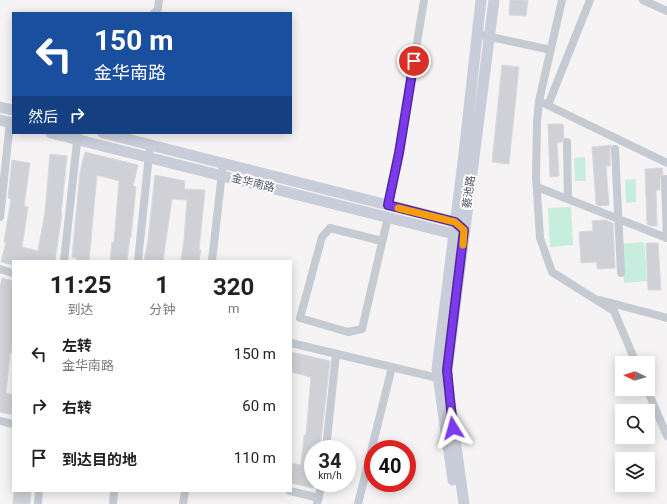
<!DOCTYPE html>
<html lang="zh">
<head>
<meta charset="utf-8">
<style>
	body { margin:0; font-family:Roboto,"Noto Sans SC",sans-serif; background:#f6f6f6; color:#222; height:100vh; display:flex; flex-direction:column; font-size:15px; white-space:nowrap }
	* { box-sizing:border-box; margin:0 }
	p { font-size:13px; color:#767676 }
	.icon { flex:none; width:22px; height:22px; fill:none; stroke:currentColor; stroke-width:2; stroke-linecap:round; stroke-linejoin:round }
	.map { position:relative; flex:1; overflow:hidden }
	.side { position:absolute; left:12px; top:260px; width:280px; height:232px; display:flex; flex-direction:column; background:#fff; border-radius:0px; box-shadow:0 2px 10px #0003 }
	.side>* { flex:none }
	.banner { position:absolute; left:12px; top:12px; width:280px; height:122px; border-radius:0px; box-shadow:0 2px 10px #0003; background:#1a4fa0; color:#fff; overflow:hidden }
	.needle { width:26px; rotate:275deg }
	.fabs { position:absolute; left:615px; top:356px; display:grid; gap:8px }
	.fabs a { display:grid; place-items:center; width:40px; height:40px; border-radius:0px; background:#fff; box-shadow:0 2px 10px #0003; font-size:20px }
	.speed { position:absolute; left:304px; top:440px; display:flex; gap:8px; font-size:20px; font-weight:700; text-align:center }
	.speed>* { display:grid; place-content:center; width:52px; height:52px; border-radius:50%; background:#fff; box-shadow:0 2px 10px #0003; line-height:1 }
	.speed small { font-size:10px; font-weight:400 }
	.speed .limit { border:6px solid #d22; background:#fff; color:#111 }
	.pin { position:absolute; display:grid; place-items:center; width:34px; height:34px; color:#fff; margin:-17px; border:2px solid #fff; border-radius:50%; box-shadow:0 1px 4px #0007 }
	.me { position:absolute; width:44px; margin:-22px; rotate:352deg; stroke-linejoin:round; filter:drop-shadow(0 0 3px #0008) }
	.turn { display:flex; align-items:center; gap:14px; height:84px; padding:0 16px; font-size:18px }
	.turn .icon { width:52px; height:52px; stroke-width:2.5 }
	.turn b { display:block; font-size:28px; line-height:34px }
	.then { display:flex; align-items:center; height:38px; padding:0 16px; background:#0003; gap:8px; font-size:15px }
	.eta { display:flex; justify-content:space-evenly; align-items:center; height:68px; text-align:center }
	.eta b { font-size:24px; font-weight:700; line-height:28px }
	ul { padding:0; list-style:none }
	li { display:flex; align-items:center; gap:12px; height:52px; padding:0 16px }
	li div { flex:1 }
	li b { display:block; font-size:15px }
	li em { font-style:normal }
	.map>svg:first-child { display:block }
	.green { fill:#c6eddd }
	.building { fill:#d0d1d7; stroke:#d8d8dd }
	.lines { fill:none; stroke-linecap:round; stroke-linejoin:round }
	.street { stroke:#c5cad3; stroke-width:8 }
	.secondary { stroke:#c8cdd9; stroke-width:11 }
	.route-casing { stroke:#51269a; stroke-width:10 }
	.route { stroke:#7c3aed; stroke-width:7 }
	.slow { stroke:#f59e0b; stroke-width:7 }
	.labels { text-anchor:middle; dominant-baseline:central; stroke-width:4; stroke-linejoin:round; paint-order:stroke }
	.street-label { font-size:11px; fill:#4c525f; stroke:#fff }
</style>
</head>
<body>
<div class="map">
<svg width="667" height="504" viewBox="0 0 667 504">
	<rect width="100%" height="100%" fill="#f5f3f3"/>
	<!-- green -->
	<path class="green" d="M585,157L586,181H575L574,158Z
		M636,179V202L626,203L625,180Z
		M571,207L573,245L550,247L548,208Z
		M644,242L647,281L624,283L621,244Z"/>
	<!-- building -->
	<path class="building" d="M510,0H528L526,16L509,15Z
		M502,65L519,67L509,164L492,162Z
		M548,124H563L564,138L562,142L557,143L559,176L550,177Z
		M611,145L610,149V166H606L609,205L600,206L596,204L592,147Z
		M85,152L138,165L133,186L136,187L131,237H130L127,261H110L112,242H114L119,181L97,175L89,261H76L77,258L72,257L80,172Z
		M50,154L67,156L61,214H62L55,261H13V265L1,262L6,242H4L11,199L8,198L12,160L30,163L24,206L28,207L22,247L38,251L45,212Z
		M662,168L663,174L660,179V190H656L657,226H651L647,224L645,169Z
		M155,175L185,181L184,189L205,190L199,249L201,250L199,261H181L184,239L187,200L172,199L163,261H144L148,240Z
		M605,220L613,223L615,268L597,269V262L581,263L579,232L593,231L592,221Z
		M646,243H658L661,290H648Z
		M2,278L13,281V341L12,353H10L6,393L13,395V415L0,412V287Z
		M291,352L330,361L320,449H313V488L291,483V463L301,465L304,435H306L311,377L291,372Z
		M14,491H31L30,504H13Z"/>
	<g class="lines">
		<!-- street -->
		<path class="street" d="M562,0L539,101L537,122L536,176L540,238L552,272L614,311L636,363
			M643,0L667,11
			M154,13L158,9L159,0
			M477,34L551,50
			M539,101L667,163
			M548,105L590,0
			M567,142L568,199
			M615,149L621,273
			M665,179L667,238
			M537,187L667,238
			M387,205L399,153L424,0
			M0,217L10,122
			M382,241L330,228L322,237L300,318L348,332L362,329L388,217
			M64,261L78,133
			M138,261L150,145
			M212,261L223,164
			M0,269L13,273
			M600,300L667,318
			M291,343L442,379
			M647,389L667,436
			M0,421L13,424
			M326,449L336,354
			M290,491L319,498
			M38,504L39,491
			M113,504L114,491
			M183,504L185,491
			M317,504L322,483
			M358,504L392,367"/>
		<!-- secondary -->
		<path class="secondary" d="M0,107L13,110
			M0,120L13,123
			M51,133L454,234
			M103,133L455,222L461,227
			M453,480L437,369L464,154L481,0
			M464,504L447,382V370L494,0"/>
	</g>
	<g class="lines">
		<!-- route casing -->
		<g class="route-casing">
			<path id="route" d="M414,61L399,153L388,205L455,222L464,230L447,370L453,428"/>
		</g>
		<!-- route -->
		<use href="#route" class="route"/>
		<!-- slow -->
		<path class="slow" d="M398,208L455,222L464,230L463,245"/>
	</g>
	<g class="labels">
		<!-- street labels -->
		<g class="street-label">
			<text transform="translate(253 183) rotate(14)">金华南路</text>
			<text transform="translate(469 192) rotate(-83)">蔡池路</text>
		</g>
	</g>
</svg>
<div class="fabs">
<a><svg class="needle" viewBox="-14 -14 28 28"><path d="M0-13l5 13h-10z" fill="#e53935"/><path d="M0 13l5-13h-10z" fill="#767676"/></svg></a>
<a><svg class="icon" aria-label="search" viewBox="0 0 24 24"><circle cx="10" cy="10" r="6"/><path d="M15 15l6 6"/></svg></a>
<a><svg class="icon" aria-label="layers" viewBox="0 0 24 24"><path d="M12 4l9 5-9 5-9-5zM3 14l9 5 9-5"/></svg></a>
</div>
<div class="speed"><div>34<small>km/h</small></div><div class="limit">40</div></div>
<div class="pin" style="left:414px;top:61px;background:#d93025"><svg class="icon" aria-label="arrive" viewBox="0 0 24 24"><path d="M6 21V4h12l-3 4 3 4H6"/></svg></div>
<svg class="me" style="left:453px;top:428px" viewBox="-20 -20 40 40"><path d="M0-17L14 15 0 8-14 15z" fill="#7c3aed" stroke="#fff" stroke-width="4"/></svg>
<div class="banner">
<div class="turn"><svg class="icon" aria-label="left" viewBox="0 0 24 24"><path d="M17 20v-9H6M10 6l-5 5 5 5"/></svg><div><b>150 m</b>金华南路</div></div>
<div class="then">然后<svg class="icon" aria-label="right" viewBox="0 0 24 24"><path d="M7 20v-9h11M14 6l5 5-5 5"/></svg></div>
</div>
<section class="side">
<div class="eta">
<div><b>11:25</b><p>到达</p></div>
<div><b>1</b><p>分钟</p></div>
<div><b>320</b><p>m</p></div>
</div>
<ul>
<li><svg class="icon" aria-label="left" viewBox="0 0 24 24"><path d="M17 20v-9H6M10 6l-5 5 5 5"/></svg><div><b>左转</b><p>金华南路</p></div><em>150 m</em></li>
<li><svg class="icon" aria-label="right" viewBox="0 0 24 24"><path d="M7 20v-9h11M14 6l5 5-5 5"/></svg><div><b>右转</b></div><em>60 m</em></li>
<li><svg class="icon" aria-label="arrive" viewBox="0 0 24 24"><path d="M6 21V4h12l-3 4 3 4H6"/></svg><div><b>到达目的地</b></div><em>110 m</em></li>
</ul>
</section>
</div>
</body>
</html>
